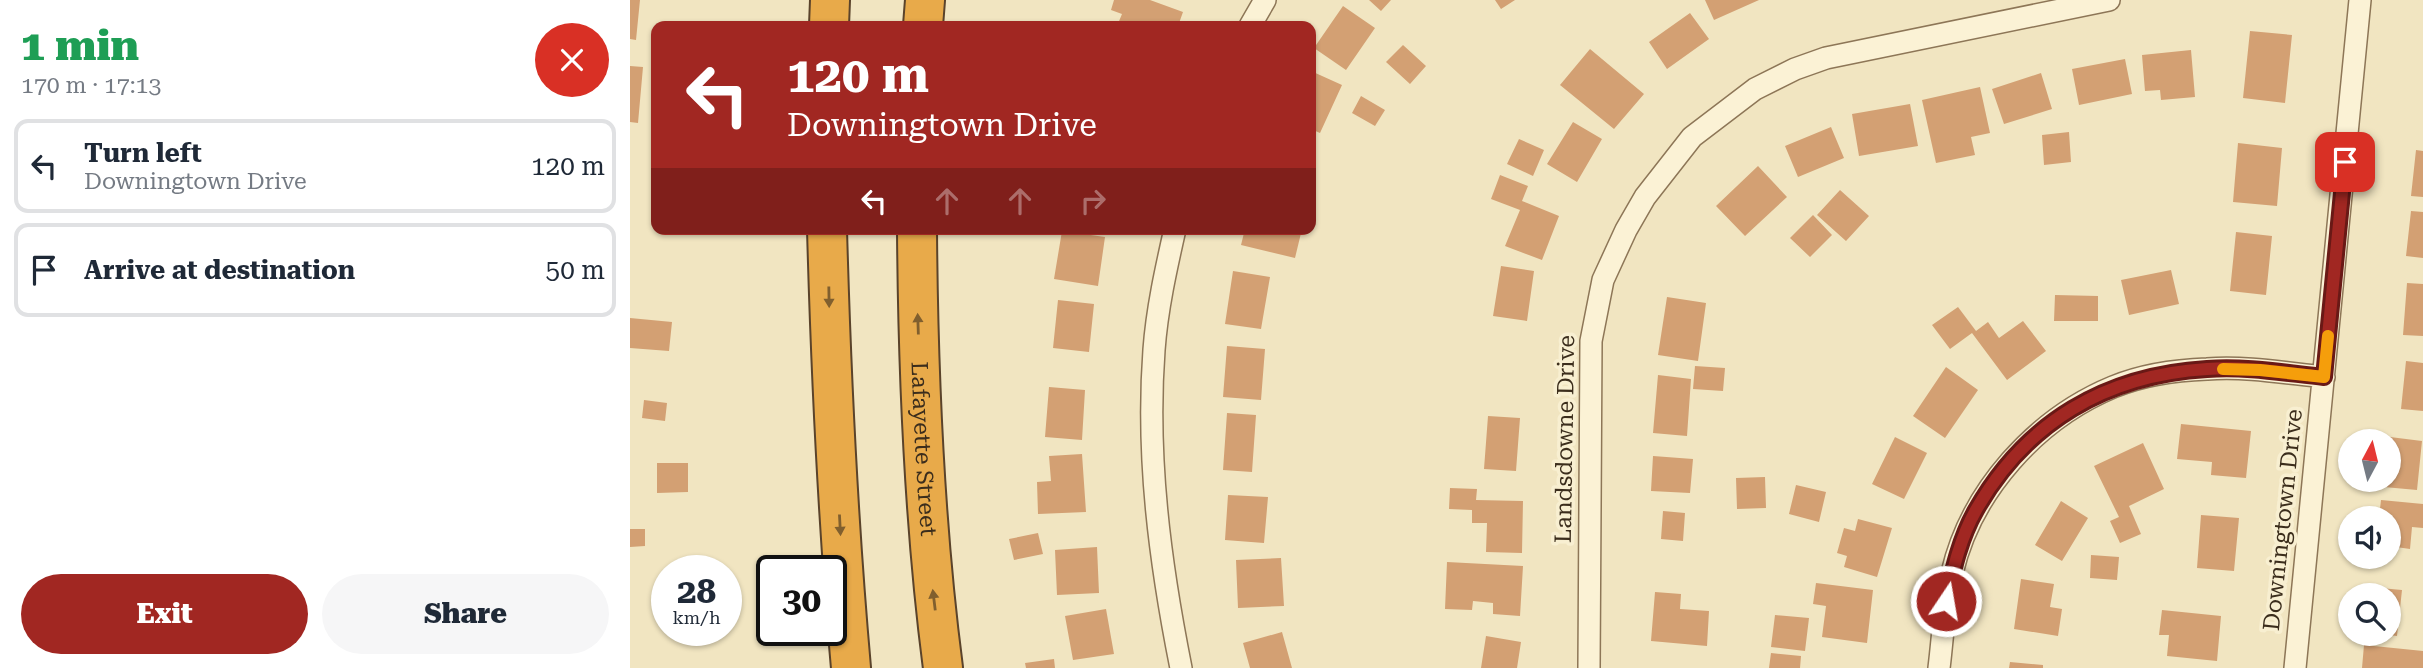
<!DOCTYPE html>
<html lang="en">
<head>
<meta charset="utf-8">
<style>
	body { margin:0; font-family:"Roboto Serif",serif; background:#f6f6f7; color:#1f2937; height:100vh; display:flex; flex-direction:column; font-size:26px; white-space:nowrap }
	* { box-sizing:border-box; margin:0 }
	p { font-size:23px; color:#747a83 }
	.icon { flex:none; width:38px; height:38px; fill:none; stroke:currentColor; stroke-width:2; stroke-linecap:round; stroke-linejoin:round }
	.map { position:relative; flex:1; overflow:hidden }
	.sheet { display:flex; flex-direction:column; background:#fff; width:630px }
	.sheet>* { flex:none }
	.banner { position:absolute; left:21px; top:21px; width:665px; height:214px; border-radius:14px; box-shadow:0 2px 5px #0004; background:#a12722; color:#fff; overflow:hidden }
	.needle { width:46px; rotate:7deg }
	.controls { position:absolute; left:1708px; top:429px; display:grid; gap:14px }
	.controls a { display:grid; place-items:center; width:63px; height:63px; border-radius:50%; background:#fff; box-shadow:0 2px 5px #0004; font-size:35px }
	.speed { position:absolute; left:21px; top:555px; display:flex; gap:14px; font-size:35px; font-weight:700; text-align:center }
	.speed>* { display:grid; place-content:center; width:91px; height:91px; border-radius:50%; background:#fff; box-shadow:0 2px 5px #0004; line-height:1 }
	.speed small { font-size:18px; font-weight:400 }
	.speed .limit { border:4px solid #111; border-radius:10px; background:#fff; color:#111 }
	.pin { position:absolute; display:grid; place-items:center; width:60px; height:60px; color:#fff; margin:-30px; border-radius:14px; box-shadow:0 4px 10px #0006 }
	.me { position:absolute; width:77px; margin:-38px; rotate:12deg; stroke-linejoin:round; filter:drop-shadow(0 0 5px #0008) }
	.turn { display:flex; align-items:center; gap:24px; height:147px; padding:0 21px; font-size:32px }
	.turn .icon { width:91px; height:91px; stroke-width:2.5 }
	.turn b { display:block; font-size:49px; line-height:60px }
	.lanes { display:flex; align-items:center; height:66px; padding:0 21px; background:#0003; justify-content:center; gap:35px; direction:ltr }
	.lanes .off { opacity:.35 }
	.round { display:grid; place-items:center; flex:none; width:74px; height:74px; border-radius:37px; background:#f6f6f7 }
	.overview { display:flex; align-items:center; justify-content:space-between; height:119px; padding:0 21px }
	h1 { font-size:42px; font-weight:800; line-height:52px; color:#1e9e55 }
	.cta { display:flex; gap:14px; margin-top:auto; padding:14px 21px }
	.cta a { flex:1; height:80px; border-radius:42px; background:#a12722; color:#fff; font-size:28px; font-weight:800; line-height:80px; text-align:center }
	.cta a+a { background:#f6f6f7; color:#1f2937 }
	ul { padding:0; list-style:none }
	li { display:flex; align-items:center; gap:21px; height:94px; margin:0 14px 10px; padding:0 7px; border:4px solid #e0e1e3; border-radius:14px }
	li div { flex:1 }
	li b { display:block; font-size:26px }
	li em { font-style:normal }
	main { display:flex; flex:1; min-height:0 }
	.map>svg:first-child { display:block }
	.building { fill:#d3a073 }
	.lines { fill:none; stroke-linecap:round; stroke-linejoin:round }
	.street-casing { stroke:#8d7657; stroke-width:24 }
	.highway-casing { stroke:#5a432b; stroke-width:42 }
	.street { stroke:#fbf2d5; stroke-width:21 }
	.highway { stroke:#e8aa4a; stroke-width:38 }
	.oneway { fill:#805f2e }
	.route-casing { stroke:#691916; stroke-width:18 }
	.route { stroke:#a12722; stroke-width:12 }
	.slow { stroke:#f59e0b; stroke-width:12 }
	.labels { text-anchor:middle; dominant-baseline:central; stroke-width:7; stroke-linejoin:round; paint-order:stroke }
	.street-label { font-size:23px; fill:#3b2d1c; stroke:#f8efd1 }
</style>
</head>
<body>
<main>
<section class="sheet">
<div class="overview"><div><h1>1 min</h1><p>170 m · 17:13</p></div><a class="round" style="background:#d93025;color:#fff"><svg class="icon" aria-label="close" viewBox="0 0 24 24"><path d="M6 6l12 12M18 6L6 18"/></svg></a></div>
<ul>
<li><svg class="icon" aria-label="left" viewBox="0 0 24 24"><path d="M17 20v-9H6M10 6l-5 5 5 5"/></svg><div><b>Turn left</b><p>Downingtown Drive</p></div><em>120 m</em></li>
<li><svg class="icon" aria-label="arrive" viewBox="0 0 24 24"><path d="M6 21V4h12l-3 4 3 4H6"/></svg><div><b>Arrive at destination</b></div><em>50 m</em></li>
</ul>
<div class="cta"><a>Exit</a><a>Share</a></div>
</section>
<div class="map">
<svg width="1793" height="668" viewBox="0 0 1793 668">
	<rect width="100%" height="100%" fill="#f1e5c1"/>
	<!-- building -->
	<path class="building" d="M0,0H10L6,40L0,39Z
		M484,0H520L553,12L548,26H487L492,14L481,10Z
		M739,0H761L751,11Z
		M865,0H885L871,9Z
		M1075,0H1129L1084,20Z
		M713,6L745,28L716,70L684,48Z
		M1060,13L1079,39L1037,69L1019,42Z
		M1620,31L1662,35L1655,103L1613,98Z
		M773,45L796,66L780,84L756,62Z
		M960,49L1014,94L984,129L930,85Z
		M1561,50L1565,97L1531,100L1530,90L1515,91L1512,55Z
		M1495,59L1502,94L1449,105L1442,69Z
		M0,66L13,67L8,123L0,122Z
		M681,71L712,85L690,133L681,129Z
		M1411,73L1422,109L1374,124L1362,89Z
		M1350,87L1360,133L1341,137L1345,155L1306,163L1292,100Z
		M731,96L755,110L745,126L722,113Z
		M1280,104L1288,146L1229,156L1222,114Z
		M943,122L972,139L947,182L917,164Z
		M1201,127L1214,158L1168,177L1155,146Z
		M1439,132L1441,162L1414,165L1412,135Z
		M889,139L914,150L903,176L877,164Z
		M1608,143L1652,148L1647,206L1603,202Z
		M1786,150L1793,151V197L1781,196Z
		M1128,166L1157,197L1115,236L1086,206Z
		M870,175L898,186L892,201L929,216L912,260L875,246L890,210L861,199Z
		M1210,190L1239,216L1216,241L1187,215Z
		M1781,211L1793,212V258L1776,256Z
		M1183,215L1202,235L1180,257L1160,238Z
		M615,229H672L665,258L611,245Z
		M432,231L475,237L468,286L424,279Z
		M1606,232L1642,236L1636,295L1600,291Z
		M871,266L904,271L897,321L863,316Z
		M1541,270L1549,304L1499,315L1491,280Z
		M603,271L640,277L631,329L595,324Z
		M1777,283L1793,284V336L1773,335Z
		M1425,295L1468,296V321H1424Z
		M1037,297L1076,303L1068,361L1028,355Z
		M428,300L464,304L459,352L423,348Z
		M1328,307L1346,331L1358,322L1369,338L1393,321L1416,351L1377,380L1342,333L1320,349L1302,325Z
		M0,318L42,322L39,351L0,348Z
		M597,346L635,349L631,400L593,397Z
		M1776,361L1793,363V411L1771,409Z
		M1065,366L1095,368L1093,391L1063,389Z
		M1316,367L1348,390L1315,438L1283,416Z
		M1028,375L1061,379L1057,436L1023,433Z
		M419,387L455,390L452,440L415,437Z
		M14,400L37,403L35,421L12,418Z
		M597,413L626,415L622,472L593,470Z
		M858,416L890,418L886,471L854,469Z
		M1551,424L1621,431L1616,478L1581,475L1582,462L1547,459Z
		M1265,437L1297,453L1274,499L1242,484Z
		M1760,437L1792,441L1787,490L1754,487L1755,480H1759Z
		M1513,443L1534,489L1499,506L1511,534L1490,543L1480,521L1489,517L1464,466Z
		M452,454L456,512L408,514L407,482L421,481L419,456Z
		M1023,456L1063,459L1060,493L1021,491Z
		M27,463H58V492L27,493Z
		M1135,477L1136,508L1107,509L1106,478Z
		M1166,485L1196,492L1189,522L1159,514Z
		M820,488L847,489L846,500L893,501L892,553L856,552L857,523H842V510L819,509Z
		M598,495L638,497L634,543L595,540Z
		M1751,500L1793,504V528L1782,527L1780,549L1759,546V518H1749Z
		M1431,501L1458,518L1432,561L1405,545Z
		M1033,511L1055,513L1053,541L1031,539Z
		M1571,515L1609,518L1604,571L1567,568Z
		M1228,519L1262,528L1247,577L1214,567L1217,556L1207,553L1214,528L1225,531Z
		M0,529H15V546L0,547Z
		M408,533L413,554L384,560L379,539Z
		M467,547L469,593L427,595L425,550Z
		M1461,555L1489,557L1487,580L1460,578Z
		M651,558L654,606L608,608L606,560Z
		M817,562L893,566L890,616L863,614V603L843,601L842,610L815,609Z
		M1391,579L1424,584L1420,607L1432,609L1428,636L1384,629Z
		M1186,583L1243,590L1237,643L1192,637L1196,606L1183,604Z
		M1739,587L1772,590L1767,636L1759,635V595H1738Z
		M1025,592L1051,594L1050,609L1079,611L1077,646L1021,641Z
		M476,609L484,654L443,660L435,616Z
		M1532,610L1591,616L1587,661L1537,656L1539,635H1529Z
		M1145,615L1179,618L1175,651L1141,647Z
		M652,632L662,668H620L613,643Z
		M856,636L891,642L887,668H851Z
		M1734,645L1793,651V668H1732Z
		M1141,653L1171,656L1170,668H1139Z
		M424,659L425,668H396L395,663Z
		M1380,662L1413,665V668H1379Z"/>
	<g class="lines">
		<!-- street casing -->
		<g class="street-casing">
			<path id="street" d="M620,26L635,0
				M545,229C536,269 527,309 524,350C516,457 530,563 551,668
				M959,668L961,341L973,280L996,230L1015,197L1062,137L1125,89L1165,69L1196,58L1479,0
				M1309,668C1313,636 1314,604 1322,573C1341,491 1406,419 1483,387C1512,375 1547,370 1577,369C1616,366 1655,373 1694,377
				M1665,668L1730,0"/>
		</g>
		<!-- highway casing -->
		<g class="highway-casing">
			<g id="highway">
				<path d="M199,26L200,0"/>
				<path d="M293,26L295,0"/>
				<path d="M197,229C201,376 208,522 221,668"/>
				<path id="s1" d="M287,229C288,376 294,523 313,668"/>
			</g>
		</g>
		<!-- street -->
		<use href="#street" class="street"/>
		<!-- highway -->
		<use href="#highway" class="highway"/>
	</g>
	<!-- one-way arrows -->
	<defs><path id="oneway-solid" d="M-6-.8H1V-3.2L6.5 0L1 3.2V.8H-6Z" transform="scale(1.75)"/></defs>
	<g class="oneway">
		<use href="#oneway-solid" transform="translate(199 297) rotate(89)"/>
		<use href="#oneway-solid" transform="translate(288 324) rotate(-92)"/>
		<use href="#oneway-solid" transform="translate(210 525) rotate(87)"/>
		<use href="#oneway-solid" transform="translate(304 600) rotate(-97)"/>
	</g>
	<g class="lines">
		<!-- route casing -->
		<g class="route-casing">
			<path id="route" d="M1316,601C1323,570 1330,538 1346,510C1396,422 1476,375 1577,369C1616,366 1655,373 1694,377L1715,162"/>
		</g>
		<!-- route -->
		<use href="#route" class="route"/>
		<!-- slow -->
		<path class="slow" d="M1593,369L1630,370L1694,377L1698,336"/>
	</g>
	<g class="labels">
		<!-- street labels -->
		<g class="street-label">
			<text transform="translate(935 439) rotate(-89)">Landsdowne Drive</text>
			<text stroke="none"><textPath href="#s1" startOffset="220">Lafayette Street</textPath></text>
			<text transform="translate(1653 520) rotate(-84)">Downingtown Drive</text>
		</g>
	</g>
</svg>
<div class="controls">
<a><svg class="needle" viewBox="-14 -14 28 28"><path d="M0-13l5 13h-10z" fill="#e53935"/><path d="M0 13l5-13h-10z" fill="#747a83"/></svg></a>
<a><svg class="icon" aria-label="sound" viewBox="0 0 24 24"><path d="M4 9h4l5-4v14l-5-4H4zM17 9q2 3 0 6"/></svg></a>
<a><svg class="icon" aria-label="search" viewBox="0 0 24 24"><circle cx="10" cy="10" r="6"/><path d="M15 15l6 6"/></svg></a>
</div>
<div class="speed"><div>28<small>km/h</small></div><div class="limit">30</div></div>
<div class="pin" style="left:1715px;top:162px;background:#d93025"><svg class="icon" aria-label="arrive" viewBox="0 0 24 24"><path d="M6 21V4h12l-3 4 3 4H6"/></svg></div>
<svg class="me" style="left:1316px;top:601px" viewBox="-20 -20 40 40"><circle r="17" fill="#a12722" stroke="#fff" stroke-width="3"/><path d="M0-11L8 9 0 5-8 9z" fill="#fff"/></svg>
<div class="banner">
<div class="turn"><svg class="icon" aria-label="left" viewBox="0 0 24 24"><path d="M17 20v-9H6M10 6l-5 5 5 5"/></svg><div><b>120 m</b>Downingtown Drive</div></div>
<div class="lanes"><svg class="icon" aria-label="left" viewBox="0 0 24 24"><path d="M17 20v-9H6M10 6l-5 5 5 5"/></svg><svg class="icon off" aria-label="ahead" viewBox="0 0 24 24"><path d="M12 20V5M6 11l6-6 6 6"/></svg><svg class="icon off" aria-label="ahead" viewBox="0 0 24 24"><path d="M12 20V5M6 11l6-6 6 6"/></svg><svg class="icon off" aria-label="right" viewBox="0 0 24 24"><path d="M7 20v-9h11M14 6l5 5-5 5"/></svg></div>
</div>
</div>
</main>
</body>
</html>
